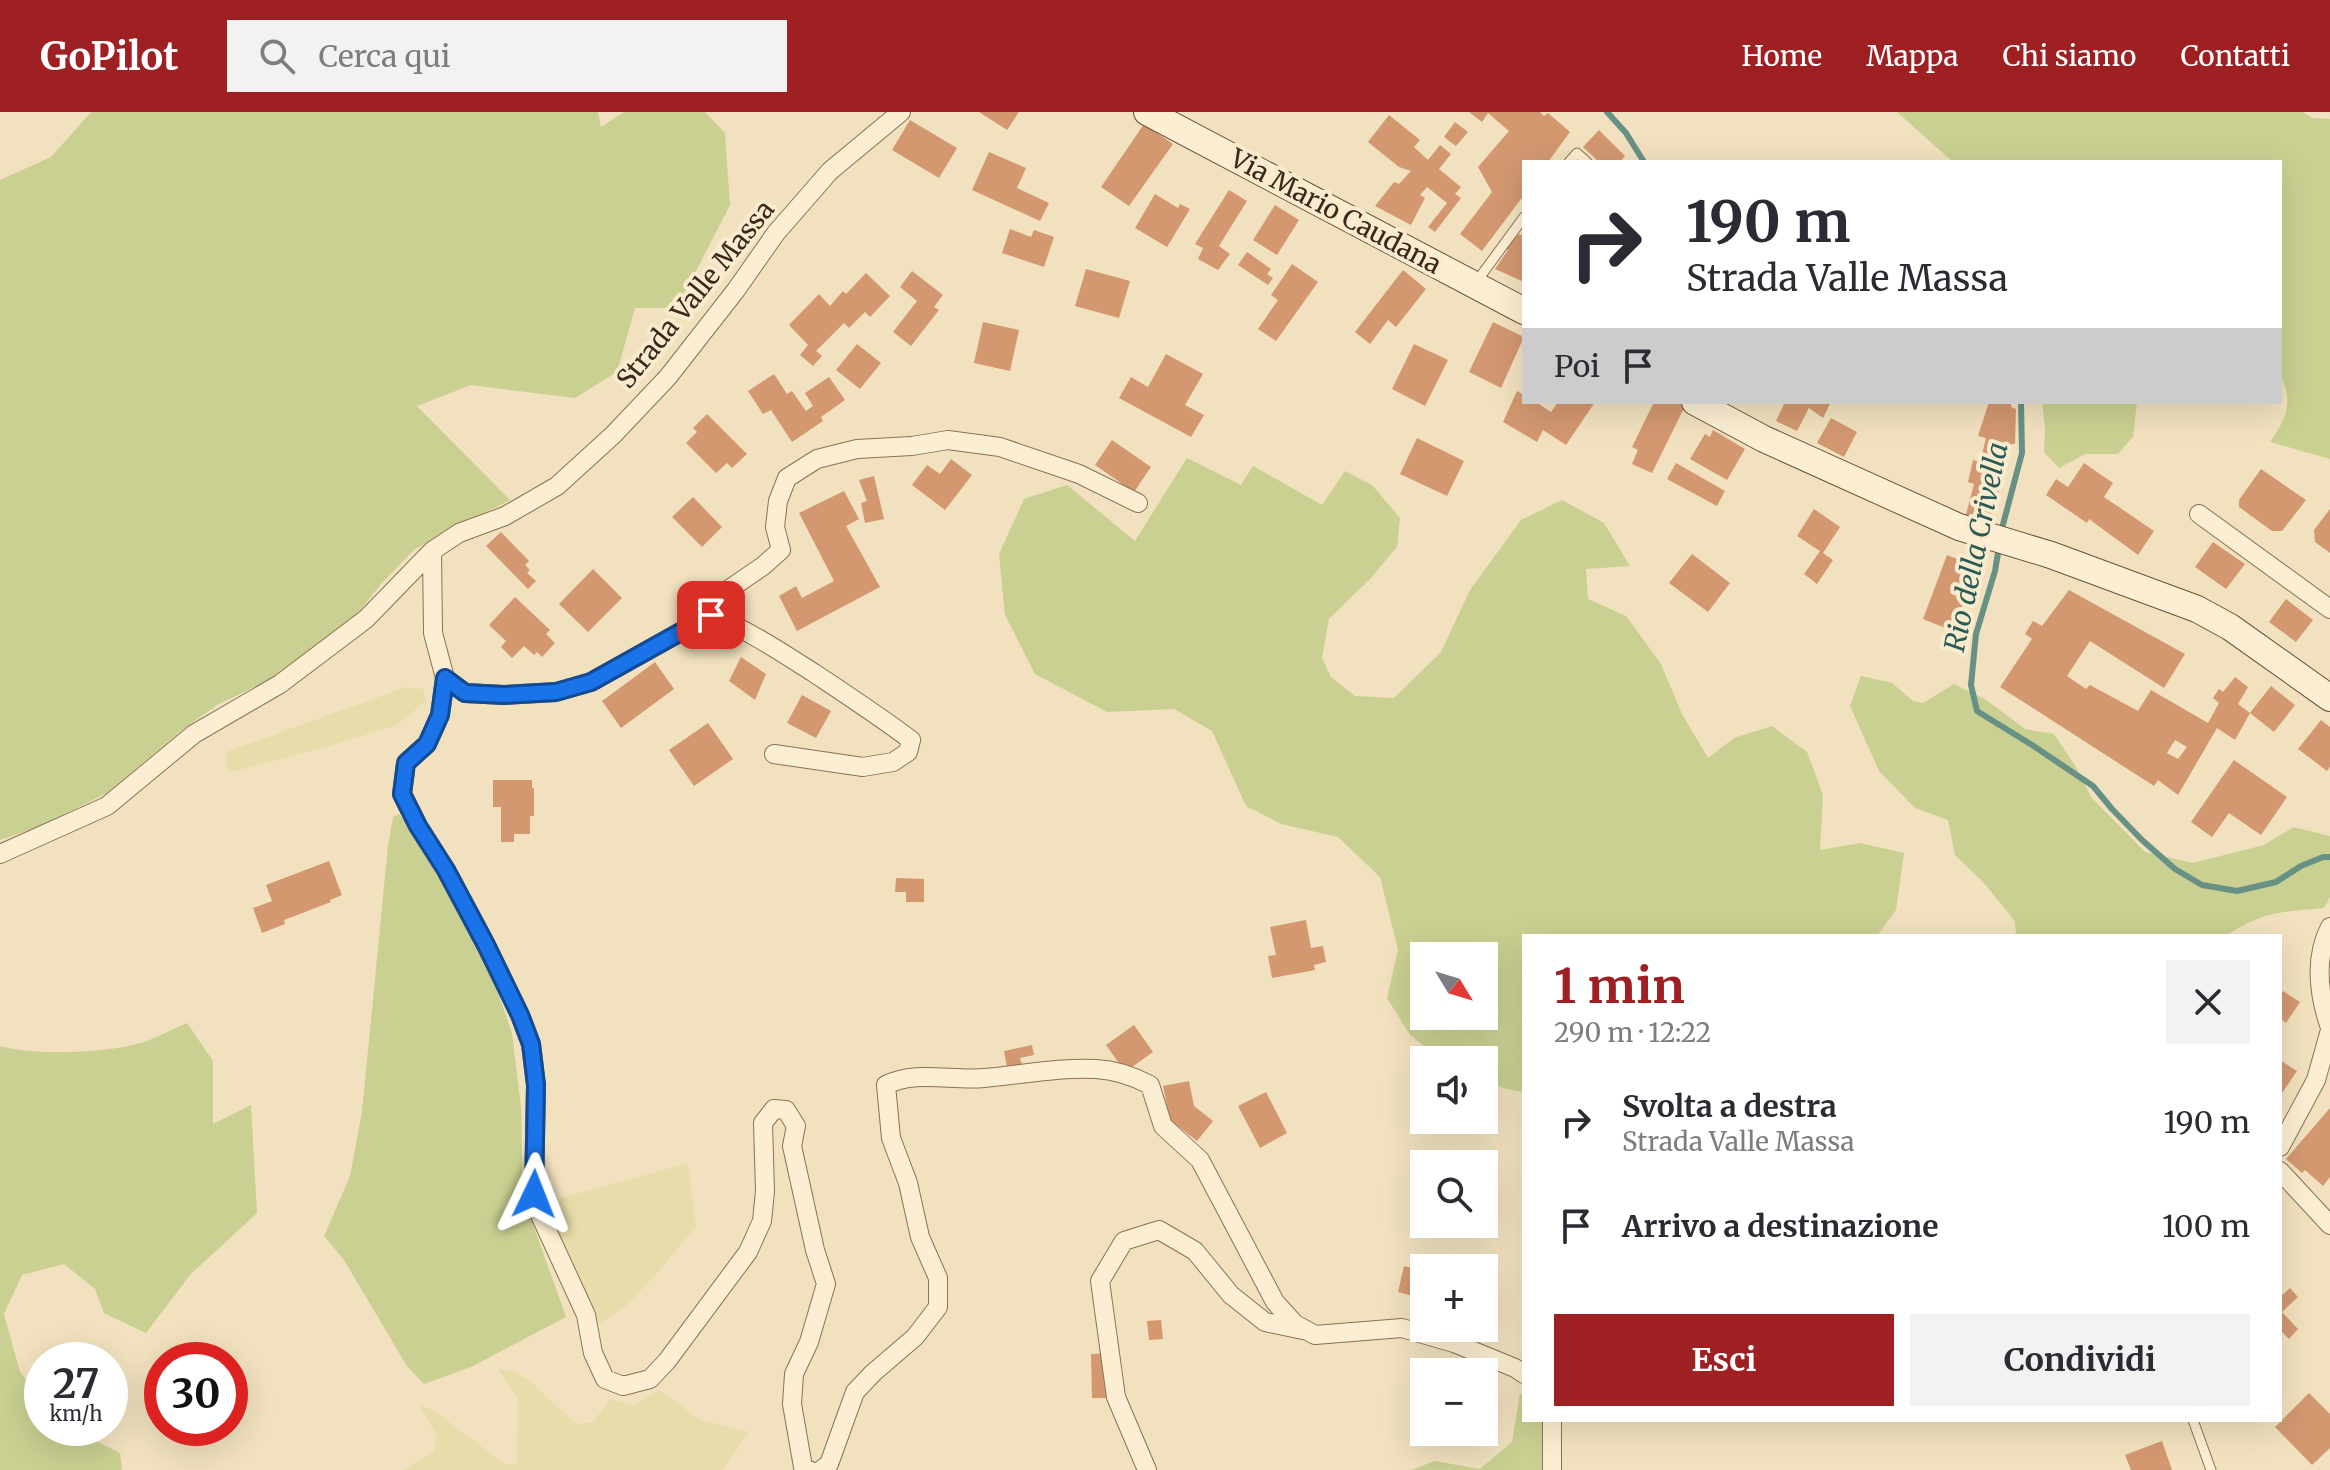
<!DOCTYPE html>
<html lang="it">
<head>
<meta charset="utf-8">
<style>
	body { margin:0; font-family:Merriweather,serif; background:#f2f2f3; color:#2b2b33; height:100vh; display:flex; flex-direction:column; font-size:30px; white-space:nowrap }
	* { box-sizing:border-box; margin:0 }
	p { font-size:26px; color:#7c7c81 }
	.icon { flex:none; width:44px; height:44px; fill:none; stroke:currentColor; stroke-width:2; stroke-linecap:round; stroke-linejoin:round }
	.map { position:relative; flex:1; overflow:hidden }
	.details { position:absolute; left:1522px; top:822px; width:760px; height:488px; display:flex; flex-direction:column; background:#fff; border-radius:0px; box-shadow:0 8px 32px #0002 }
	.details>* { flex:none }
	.banner { position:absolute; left:1522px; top:48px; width:760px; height:244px; border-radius:0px; box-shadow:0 8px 32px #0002; background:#fff; color:#2b2b33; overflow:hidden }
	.needle { width:52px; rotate:128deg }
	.tools { position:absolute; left:1410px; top:830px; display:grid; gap:16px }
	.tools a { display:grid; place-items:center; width:88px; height:88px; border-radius:0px; background:#fff; box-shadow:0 8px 32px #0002; font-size:40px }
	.speed { position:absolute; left:24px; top:1230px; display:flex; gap:16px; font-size:40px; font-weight:700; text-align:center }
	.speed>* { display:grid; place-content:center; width:104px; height:104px; border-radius:50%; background:#fff; box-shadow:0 8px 32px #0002; line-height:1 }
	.speed small { font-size:20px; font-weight:400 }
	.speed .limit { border:12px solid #d22; background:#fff; color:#111 }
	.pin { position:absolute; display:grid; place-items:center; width:68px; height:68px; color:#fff; margin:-34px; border-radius:16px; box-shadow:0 4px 12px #0006 }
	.me { position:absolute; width:88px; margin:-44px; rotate:2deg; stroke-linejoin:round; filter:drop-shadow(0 0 6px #0008) }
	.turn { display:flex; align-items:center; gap:28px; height:168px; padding:0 32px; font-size:36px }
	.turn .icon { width:104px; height:104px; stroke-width:2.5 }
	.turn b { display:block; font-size:56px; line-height:68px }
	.then { display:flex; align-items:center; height:76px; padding:0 32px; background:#0003; gap:16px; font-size:30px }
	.round { display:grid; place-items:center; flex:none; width:84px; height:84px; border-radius:0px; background:#f2f2f3 }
	.head { display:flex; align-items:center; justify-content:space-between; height:136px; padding:0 32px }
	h1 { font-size:48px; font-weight:700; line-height:60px; color:#9f2023 }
	.cta { display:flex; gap:16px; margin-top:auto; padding:16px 32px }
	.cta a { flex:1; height:92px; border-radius:0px; background:#9f2023; color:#fff; font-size:32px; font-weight:700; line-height:92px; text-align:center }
	.cta a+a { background:#f2f2f3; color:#2b2b33 }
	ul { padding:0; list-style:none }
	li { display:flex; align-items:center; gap:24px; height:104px; padding:0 32px }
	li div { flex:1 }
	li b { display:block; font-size:30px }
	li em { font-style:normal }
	header { display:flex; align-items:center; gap:48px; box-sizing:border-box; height:112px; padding:0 40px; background:#9f2023; color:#fff }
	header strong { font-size:38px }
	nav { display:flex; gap:44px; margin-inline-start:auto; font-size:28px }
	.search { width:560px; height:72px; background:#f2f2f3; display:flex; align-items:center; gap:20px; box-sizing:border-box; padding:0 28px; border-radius:0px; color:#7c7c81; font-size:30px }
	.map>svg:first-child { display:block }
	.farmland { fill:#e8ddaa }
	.green { fill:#cad091; fill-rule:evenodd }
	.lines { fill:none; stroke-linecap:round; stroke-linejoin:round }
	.stream { stroke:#689186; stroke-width:6 }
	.building { fill:#d39870; fill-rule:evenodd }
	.lane-casing { stroke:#8b7155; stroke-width:11 }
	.street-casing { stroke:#8b7155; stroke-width:20 }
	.secondary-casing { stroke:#6d5238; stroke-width:28 }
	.lane { stroke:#fceed2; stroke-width:9 }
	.street { stroke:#fceed2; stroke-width:18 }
	.secondary { stroke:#fceed2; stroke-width:26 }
	.route-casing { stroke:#114b97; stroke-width:20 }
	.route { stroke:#1a73e8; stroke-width:14 }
	.labels { text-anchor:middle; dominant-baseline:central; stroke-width:8; stroke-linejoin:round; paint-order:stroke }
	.street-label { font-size:26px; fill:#39291b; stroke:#f8ebce }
	.water-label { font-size:28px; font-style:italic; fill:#295a56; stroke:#f8ebce }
</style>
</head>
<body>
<header>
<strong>GoPilot</strong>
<div class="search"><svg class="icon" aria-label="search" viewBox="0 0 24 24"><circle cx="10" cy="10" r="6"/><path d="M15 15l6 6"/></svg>Cerca qui</div>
<nav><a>Home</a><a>Mappa</a><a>Chi siamo</a><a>Contatti</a></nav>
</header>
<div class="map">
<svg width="2330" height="1358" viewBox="0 0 2330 1358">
	<rect width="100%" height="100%" fill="#f1e1be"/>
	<!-- farmland -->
	<path class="farmland" d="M406,575L423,577L426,589L397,613L330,634L228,661L226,640Z
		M688,1051L696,1114L659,1159L628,1192L599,1212L553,1108L550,1089Z
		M498,1257L514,1260L529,1268L576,1312L593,1310L610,1287L634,1294L659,1278L701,1308L749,1320L723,1358H402L435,1339L436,1322L419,1293L433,1298L505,1352L517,1353L518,1286Z"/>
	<!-- green -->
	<path class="green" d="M91,0H598L601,15L624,0H705L725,21L730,93L677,196H635L617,260L575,286L471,273L417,294L510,388L415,437L381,472L350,511L284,561L217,593L182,618L107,681L38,715L0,728V68L51,45Z
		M1897,0H2303L2312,6L2330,7V347L2270,330C2285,309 2295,289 2280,264V50H1953Z
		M2042,290H2137L2133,325L2118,342H2085L2059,356L2044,340L2045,315Z
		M1187,346L1241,373L1253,354L1322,393L1345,359L1372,373L1400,406L1397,435L1370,467L1329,507L1322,546L1331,565L1355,584L1394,586L1441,540L1470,478L1521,408L1562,388L1604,411L1630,454L1586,457L1588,487L1626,504L1661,552L1682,602L1708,646L1734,626L1772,614L1807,640L1823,683L1820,738L1860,731L1904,741L1896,798L1877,824H1524V980L1507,977L1484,970V948H1442L1410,923L1387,886L1398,838L1380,765L1338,725L1281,712L1246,694L1212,619L1174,597L1107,600L1035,562L1005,503L999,442L1024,387L1067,373L1135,429ZM1484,844V904H1424V844Z
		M1861,564L1892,571L1913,589L1923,591L1954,572L1985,587L2025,617L2054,622L2076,655L2091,685L2145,740L2193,751L2264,733L2294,715L2330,724V785L2324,796C2281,800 2263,799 2226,824H2016L2015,809L1984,771L1955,743L1948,708L1915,696L1879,659L1850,594Z
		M399,702L454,773L495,872L512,921L521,995L523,1084L566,1205L471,1255L424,1272L407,1254L344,1148L324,1124L350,1064L362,1000L388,734L393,705Z
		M187,911L213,949V1012L251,993L257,1101L190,1163L146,1221L104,1201L95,1177L64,1152L22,1163L4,1202L20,1260L42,1288V1316H71L120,1341L122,1358H0V934C35,944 106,941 141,931C157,926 172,917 187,911Z
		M1520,1281L1524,1285V1308H1546L1559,1358H1411L1435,1349L1480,1357L1512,1330Z"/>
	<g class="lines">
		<!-- stream -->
		<path class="stream" d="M1607,0L1626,21L1644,50
			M2001,420L2022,341L2021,290
			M1999,435L1995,459L1976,522L1971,573L1977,599L2032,633L2093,674L2112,697L2142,728L2175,757L2202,773L2237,779L2276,770L2301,754L2323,745H2330"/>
	</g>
	<!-- building -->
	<path class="building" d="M979,0H1019L1007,18Z
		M1469,0H1540L1544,4L1548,1L1570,20L1548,50H1524V83L1482,139L1460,122L1492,80L1478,55L1509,19L1488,1L1482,10Z
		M1389,3L1420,28L1414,35L1428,48L1440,33L1451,42L1439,57L1461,75L1455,82L1461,86L1435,120L1428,115L1447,91L1427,75L1420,83L1425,86L1411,113L1375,94L1394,70L1399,72L1411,59L1399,55L1368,30Z
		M910,8L957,36L939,66L892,38Z
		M1455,10L1468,20L1456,34L1444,25Z
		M1144,12L1173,32L1129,94L1101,75Z
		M1599,18L1625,44L1620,50H1599L1583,35Z
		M989,40L1026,56L1017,76L1049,91L1040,109L972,78Z
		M1229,78L1247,89L1219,134L1230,142L1218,158L1198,147L1203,136L1195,132Z
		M1155,82L1178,96L1180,92L1190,97L1167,135L1135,116Z
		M1275,93L1299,108L1277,143L1253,128Z
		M1010,117L1031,125L1034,118L1054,125L1044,155L1002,141Z
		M1519,122L1524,124V170L1495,157L1508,138L1505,136Z
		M1247,140L1271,157L1267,162L1273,166L1268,173L1238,153Z
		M1292,152L1318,170L1276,229L1258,217L1278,188L1271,183Z
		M1086,157L1130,169L1119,206L1075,194Z
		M1403,158L1426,177L1396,215L1388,208L1370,232L1355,220Z
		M912,159L943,183L934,195L939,198L911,234L893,220L917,189L900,175Z
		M866,161L890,184L870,205L865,200L849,216L844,211L816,239L822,244L813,254L800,243L808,233L789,213L819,182L830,194L843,179L846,182Z
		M983,210L1019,218L1010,259L974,251Z
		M1493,210L1524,225L1501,276L1469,260Z
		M857,232L881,251L860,277L836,258Z
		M1414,232L1448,248L1425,294L1392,277Z
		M1166,242L1203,262L1185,293L1204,303L1191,325L1119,286L1131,265L1148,275Z
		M774,262L787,282L792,279L806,299L813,294L805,281L829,265L845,288L821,305L823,309L792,330L771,298L763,302L748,279Z
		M1517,279L1524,283V290H1536L1551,300L1558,290H1595L1566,333L1543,318L1537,330L1503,310Z
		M1654,290H1677L1685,294L1652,361L1632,352L1638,338L1632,335Z
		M1785,290H1831L1823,306L1809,296L1797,319L1776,309Z
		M1989,290H2011V295L2016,297L2015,332H2011L1989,417L1964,410L1974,372L1968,370L1973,348L1980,350L1986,326L1978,324Z
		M707,302L747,342L732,356L727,351L716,361L686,331L697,320L693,316Z
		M1831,306L1857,320L1844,345L1817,331Z
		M1713,318L1745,337L1727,368L1690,347L1705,322L1710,325Z
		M1417,326L1464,349L1447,384L1400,362Z
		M1112,328L1151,355L1134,380L1095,353Z
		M951,347L972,363L945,398L912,373L927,353L940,362Z
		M1676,351L1725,379L1717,394L1667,367Z
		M2084,351L2113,371L2104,385L2154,419L2138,443L2089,407L2087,411L2046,383L2056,367L2068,375Z
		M2261,357L2306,388L2282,419H2272L2239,395V388Z
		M874,364L884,407L865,411L861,391L867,389L859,368Z
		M844,379L859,407L846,414L880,475L797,519L779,484L796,474L802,486L834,469L799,401Z
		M693,385L722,415L702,435L672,405Z
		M1814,397L1840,415L1823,441L1833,448L1817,472L1804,462L1820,439L1797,424Z
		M2330,397V441L2315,430L2314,418Z
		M501,420L529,449L525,453L530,458L527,461L536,469L528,477L486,434Z
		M2213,430L2245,452L2226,477L2195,455Z
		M1692,442L1730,471L1708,500L1669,471Z
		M1947,443L1977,455L1953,519L1923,507Z
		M593,457L622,486L588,520L559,492Z
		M2069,478L2185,542L2164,576L2090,529L2067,564L2086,577L2090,573L2138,599L2151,578L2208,611L2219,591L2213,586L2219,577L2223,580L2235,565L2248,575L2238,592L2250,601L2235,628L2217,616L2178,683L2158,668L2154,674L2000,575L2032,527L2025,522L2033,509L2042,514ZM2175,628L2187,635L2178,647L2167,641Z
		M515,485L550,518L546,522L555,531L542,545L537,540L534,543L524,534L512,546L501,535L506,529L489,513Z
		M2286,487L2313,508L2296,530L2269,510Z
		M741,545L766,562L755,588L729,569Z
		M655,550L674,577L621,616L602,589Z
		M2271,574L2295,593L2274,620L2250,601Z
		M802,583L831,599L816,626L787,611Z
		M2321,608L2330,615V655L2327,659L2298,637Z
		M708,611L733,647L694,674L669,638Z
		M2234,648L2287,685L2261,723L2229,701L2212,725L2191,710Z
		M493,668H532V676H534V704H530V722H514V730H501V695H493Z
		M329,749L342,783L330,788L331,790L284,808L285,812L262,821L253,796L272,789L266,773Z
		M896,766L924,767V790H906V780H895Z
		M1306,808L1311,836L1323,834L1326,850L1314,853L1315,858L1272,866L1268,844L1276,843L1270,815Z
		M2283,879L2300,890L2286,911L2280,906V883Z
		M1134,913L1153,940L1125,960L1106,933Z
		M1032,933L1034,943L1020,946L1022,952L1007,955L1004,939Z
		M2280,948L2297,959L2280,984Z
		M1189,969L1194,994L1213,1009L1197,1029L1170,1008L1163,974Z
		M1266,980L1287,1021L1260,1036L1238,994Z
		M2330,996V1065L2323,1074L2305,1058L2302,1061L2286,1047Z
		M1404,1154L1424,1159V1187L1398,1180Z
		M2290,1176L2298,1185L2282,1200L2298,1217L2289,1227L2280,1218V1185Z
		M1161,1208L1163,1227L1149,1228L1147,1209Z
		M1108,1241L1109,1286H1092L1091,1242Z
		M2309,1281L2330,1302V1336L2312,1353L2275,1315Z
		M2162,1329L2172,1358H2131L2125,1343Z"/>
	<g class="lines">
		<!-- lane casing -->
		<g class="lane-casing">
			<path id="lane" d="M1569,50L1577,41L1587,50
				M1477,169L1524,105
				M2193,1308L2211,1358"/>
		</g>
		<!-- street casing -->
		<g class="street-casing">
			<path id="street" d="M2199,402L2330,497
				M711,503L722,482L763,454L781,438L775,415L778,389L787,366L817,347L857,337L912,334L948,328L1000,335L1079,362L1138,391
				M445,566L440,603L427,632L406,651L402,682L418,714L446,758L486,833L520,903L531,932L536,973L534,1082L540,1103L586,1203L593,1241L605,1267L623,1274L650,1267L667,1249L748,1140L762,1109L765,1079L763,1011L774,997L786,998L796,1014L792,1034L815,1138L826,1172L809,1230L794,1262L792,1292L803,1355L809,1358
				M774,642L863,655L893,650L908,640L911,628C879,604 847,583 814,561C781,540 748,518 711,503L591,570L556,580L504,583L465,581L445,566L433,521L432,439L459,421L505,404L557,374L613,323L668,265L736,178L776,121L830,59L901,0
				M0,742L107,694L194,622L280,572L366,507L432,439
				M2330,815C2314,846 2319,884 2330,916
				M2280,1035L2316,968L2330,918
				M2280,1059L2330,1113
				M821,1358L829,1352L855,1280L873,1261L915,1225L938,1195V1166L920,1125L908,1071L891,1026L886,973C915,958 952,969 984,966C1021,963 1059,955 1096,957C1116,958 1133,964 1150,973L1163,1014L1200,1048L1275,1190L1295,1212L1315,1223L1402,1216L1454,1231L1515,1256L1524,1262
				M1147,1358L1116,1285L1100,1169L1124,1129L1159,1118L1195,1139L1231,1183L1265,1210L1303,1218
				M1552,1358V1308"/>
		</g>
		<!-- secondary casing -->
		<g class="secondary-casing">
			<path id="secondary" d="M1147,0L1524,199
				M1695,290L1764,327L1959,415L2051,443L2197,497L2230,515L2330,586"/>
		</g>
		<!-- lane -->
		<use href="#lane" class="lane"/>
		<!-- street -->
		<use href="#street" class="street"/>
		<!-- secondary -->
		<use href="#secondary" class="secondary"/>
	</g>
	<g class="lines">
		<!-- route casing -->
		<g class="route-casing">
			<path id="route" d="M534,1082L536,973L531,932L520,903L486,833L446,758L418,714L402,682L406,651L427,632L440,603L445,566L465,581L504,583L556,580L591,570L711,503"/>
		</g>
		<!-- route -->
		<use href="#route" class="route"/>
	</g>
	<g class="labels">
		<!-- street labels -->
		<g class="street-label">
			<text transform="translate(1336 99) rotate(28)">Via Mario Caudana</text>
			<text transform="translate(695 182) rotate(-51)">Strada Valle Massa</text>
		</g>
		<!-- water labels -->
		<g class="water-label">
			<text transform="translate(1976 435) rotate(-78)">Rio della Crivella</text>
		</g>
	</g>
</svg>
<div class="tools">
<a><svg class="needle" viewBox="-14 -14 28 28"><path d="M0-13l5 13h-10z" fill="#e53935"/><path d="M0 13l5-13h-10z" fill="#7c7c81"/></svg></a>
<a><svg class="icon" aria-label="sound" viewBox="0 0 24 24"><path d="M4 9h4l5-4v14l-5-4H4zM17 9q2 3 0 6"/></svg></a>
<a><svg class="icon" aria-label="search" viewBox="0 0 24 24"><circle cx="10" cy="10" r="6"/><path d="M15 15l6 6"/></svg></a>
<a>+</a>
<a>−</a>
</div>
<div class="speed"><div>27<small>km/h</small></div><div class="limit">30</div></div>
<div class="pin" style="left:711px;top:503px;background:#d93025"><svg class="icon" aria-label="arrive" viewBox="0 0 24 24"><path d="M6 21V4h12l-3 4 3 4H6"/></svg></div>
<svg class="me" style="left:534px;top:1082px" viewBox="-20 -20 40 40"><path d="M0-17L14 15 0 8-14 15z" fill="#1a73e8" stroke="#fff" stroke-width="4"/></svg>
<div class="banner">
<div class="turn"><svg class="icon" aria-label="right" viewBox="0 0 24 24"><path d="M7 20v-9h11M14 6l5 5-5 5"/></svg><div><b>190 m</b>Strada Valle Massa</div></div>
<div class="then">Poi<svg class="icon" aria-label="arrive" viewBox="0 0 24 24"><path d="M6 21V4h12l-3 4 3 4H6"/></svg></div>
</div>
<section class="details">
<div class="head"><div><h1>1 min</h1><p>290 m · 12:22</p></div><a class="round"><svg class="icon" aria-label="close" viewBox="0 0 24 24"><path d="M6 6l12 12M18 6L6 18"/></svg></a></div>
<ul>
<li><svg class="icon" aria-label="right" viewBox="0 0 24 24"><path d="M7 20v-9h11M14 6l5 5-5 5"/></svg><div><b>Svolta a destra</b><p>Strada Valle Massa</p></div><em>190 m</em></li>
<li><svg class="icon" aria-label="arrive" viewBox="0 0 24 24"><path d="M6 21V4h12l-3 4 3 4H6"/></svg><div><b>Arrivo a destinazione</b></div><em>100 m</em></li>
</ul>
<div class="cta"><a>Esci</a><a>Condividi</a></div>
</section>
</div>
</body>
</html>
